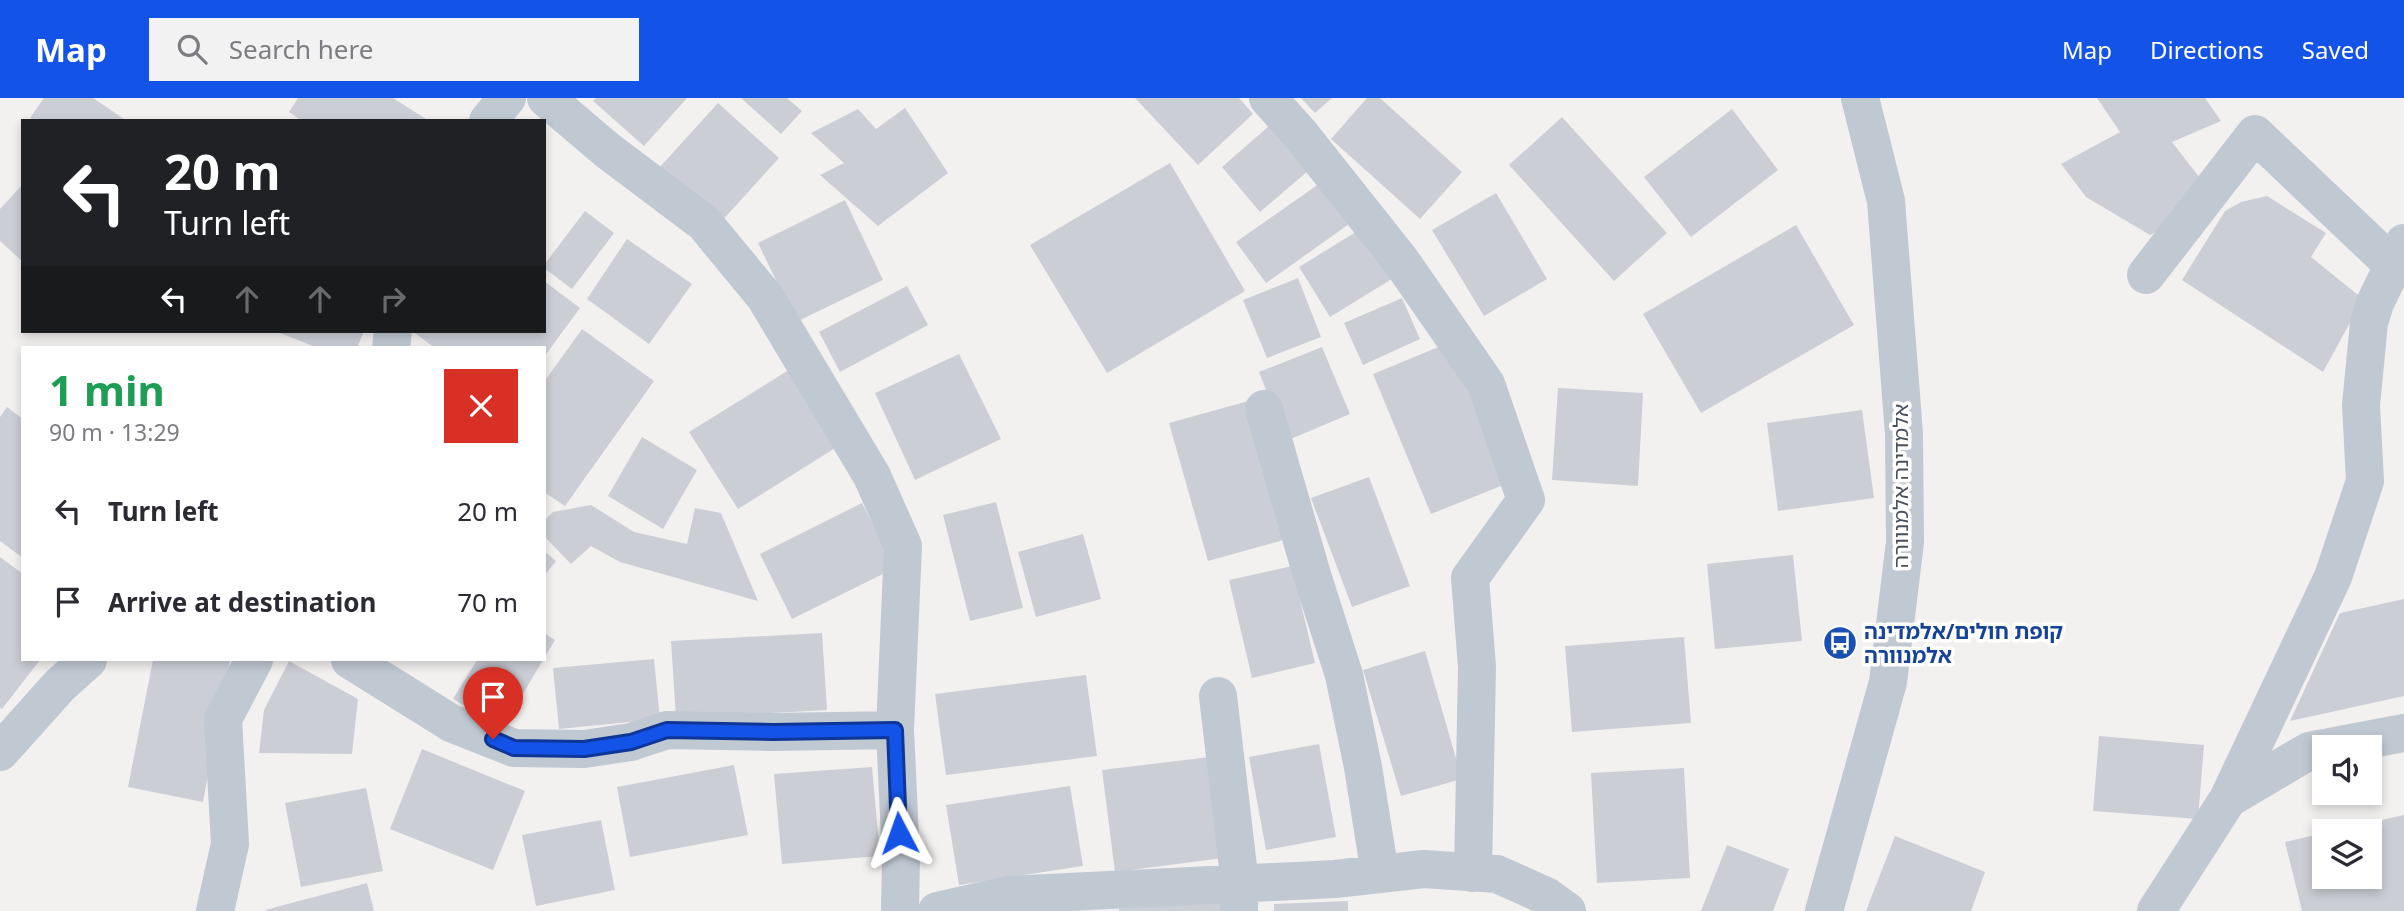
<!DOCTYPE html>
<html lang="en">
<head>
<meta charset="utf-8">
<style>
	body { margin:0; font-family:"Noto Sans","Noto Sans Hebrew",sans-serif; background:#f2f2f3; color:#2b2b33; height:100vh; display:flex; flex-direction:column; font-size:26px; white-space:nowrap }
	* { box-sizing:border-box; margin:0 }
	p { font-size:23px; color:#7c7c81 }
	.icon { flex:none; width:38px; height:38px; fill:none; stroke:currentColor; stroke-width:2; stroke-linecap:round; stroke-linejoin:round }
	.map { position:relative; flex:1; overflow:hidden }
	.drawer { position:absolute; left:21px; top:248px; width:525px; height:315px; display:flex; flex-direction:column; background:#fff; border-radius:0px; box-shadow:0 4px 10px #0003 }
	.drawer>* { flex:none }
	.top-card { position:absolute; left:21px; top:21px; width:525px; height:214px; border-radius:0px; box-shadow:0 4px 10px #0003; background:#202124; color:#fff; overflow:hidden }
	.buttons { position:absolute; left:2312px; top:637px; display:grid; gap:14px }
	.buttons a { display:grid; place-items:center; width:70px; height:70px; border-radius:0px; background:#fff; box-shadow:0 4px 10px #0003; font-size:35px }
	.pin { position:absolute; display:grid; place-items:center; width:60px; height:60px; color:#fff; margin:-72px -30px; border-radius:50% 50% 50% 0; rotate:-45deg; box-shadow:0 0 7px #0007 }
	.pin .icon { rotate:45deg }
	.me { position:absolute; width:77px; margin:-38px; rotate:356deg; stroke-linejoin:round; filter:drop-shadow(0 0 5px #0008) }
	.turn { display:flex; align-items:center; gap:24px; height:147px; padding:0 28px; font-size:32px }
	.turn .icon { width:91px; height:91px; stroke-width:2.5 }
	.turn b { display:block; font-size:49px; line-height:60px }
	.lanes { display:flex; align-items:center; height:66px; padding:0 28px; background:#0003; justify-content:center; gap:35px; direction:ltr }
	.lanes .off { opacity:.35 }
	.round { display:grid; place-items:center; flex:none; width:74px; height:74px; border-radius:0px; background:#f2f2f3 }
	.summary { display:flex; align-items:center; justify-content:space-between; height:119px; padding:0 28px }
	h1 { font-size:42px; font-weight:700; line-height:52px; color:#1e9e55 }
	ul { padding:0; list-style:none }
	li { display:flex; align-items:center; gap:21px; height:91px; padding:0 28px }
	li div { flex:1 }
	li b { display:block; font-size:26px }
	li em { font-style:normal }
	header { display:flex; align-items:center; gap:42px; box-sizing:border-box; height:98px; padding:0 35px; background:#1453e8; color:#fff }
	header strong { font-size:33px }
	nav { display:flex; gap:38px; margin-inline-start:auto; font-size:24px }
	.search { width:490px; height:63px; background:#f2f2f3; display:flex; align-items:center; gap:18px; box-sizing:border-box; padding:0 24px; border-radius:0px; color:#7c7c81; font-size:26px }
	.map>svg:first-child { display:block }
	.building { fill:#ccced6 }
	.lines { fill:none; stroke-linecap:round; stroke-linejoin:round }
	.minor { stroke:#c0c8d2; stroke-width:38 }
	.route-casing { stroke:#0d3697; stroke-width:18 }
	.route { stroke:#1453e8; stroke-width:12 }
	.labels { text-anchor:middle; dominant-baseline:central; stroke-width:7; stroke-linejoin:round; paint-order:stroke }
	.street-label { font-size:21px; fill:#47505e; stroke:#fff }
	.transit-label { font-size:21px; font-weight:bold; fill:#164399; stroke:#fff; text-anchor:start }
</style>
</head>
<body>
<header>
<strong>Map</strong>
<div class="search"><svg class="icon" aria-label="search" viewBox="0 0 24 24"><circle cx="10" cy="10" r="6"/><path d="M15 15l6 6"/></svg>Search here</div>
<nav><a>Map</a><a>Directions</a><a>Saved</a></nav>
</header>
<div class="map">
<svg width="2404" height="813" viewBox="0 0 2404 813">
	<rect width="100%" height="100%" fill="#f3f0f0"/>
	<!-- building -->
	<path class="building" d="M44,0H93L127,23H34L30,20Z
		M298,0H393L429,23H302L289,14Z
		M596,0H687L644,48L593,3Z
		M741,0H787L802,13L781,36Z
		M1135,0H1239L1253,16L1198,67Z
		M1301,0H1332L1315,15Z
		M1367,0H1380L1462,74L1420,121L1331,41Z
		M2097,0H2205L2221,23L2172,44L2210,93L2172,112L2177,123L2150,137L2086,99L2061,66L2120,34Z
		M718,5L779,60L721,124L659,70Z
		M905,10L948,75L878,128L820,77L844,65L811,35L858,11L876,31Z
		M1732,11L1778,72L1691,139L1644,79Z
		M1562,19L1667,135L1614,183L1509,67Z
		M1269,28L1308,73L1260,114L1222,69Z
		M1170,65L1245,193L1107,275L1030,147Z
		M1323,83L1352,124L1266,185L1236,144Z
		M23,86V164L0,143V111Z
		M1496,95L1547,181L1484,218L1432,132Z
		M2267,98L2326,135L2311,159L2363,201L2323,274L2182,182L2225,113L2241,104Z
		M845,102L883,182L796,224L758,145Z
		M585,113L614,135L572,191L544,170V167Z
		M1796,127L1854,227L1701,315L1643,216Z
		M1364,129L1395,179L1330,219L1299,169Z
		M627,141L692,186L649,246L587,201Z
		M1298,180L1321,239L1267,260L1243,202Z
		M544,183L580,210L544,259V250H435L412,233H544Z
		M907,188L928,227L840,274L819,234Z
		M1402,200L1420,241L1363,267L1344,225Z
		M582,231L654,283L565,408L544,394V284Z
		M275,233H364L357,250H318Z
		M1453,243L1511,384L1431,416L1373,276Z
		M1322,249L1350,316L1286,343L1259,274Z
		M959,256L1001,341L915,382L875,295Z
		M792,270L840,347L738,411L689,334Z
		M1558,290L1643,295L1638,388L1552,382Z
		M1252,302L1291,440L1208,463L1169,325Z
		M7,309L23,321V460L0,443V319Z
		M1862,312L1874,400L1778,413L1767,325Z
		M642,339L697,372L663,431L608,398Z
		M1369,379L1410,488L1352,509L1311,400Z
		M996,404L1023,510L970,523L943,417Z
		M862,405L895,470L792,521L760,456Z
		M591,407L634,434L687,446L695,410L721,415L758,503L620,464L591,448L571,466L544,438V423L553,414Z
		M1083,436L1101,501L1036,519L1018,454Z
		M544,453L556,463L544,478Z
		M1793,457L1802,543L1715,551L1707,466Z
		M0,459L23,476V562H40L2,611L0,610Z
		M1292,468L1315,565L1252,580L1229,482Z
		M2404,501V598L2290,623L2340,515Z
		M544,535L555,542L544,560Z
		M822,535L827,612L676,620L671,543Z
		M1684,539L1691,625L1572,634L1565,548Z
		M1425,553L1462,681L1401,698L1363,572Z
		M654,561L660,621L559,631L553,570Z
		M153,562H230L203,704L128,689Z
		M477,562H543L502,631L453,601Z
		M289,563L358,601L352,656L259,655L264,612Z
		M1086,577L1097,658L946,677L935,596Z
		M2099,638L2204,647L2198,721L2093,713Z
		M1319,646L1336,739L1266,752L1249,659Z
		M422,651L525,693L493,772L390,731Z
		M1218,658L1231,759L1115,774L1102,672Z
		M734,667L748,737L630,759L617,689Z
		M872,669L880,758L782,766L774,676Z
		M1684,670L1690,780L1597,785L1591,675Z
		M1070,688L1083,768L959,787L946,707Z
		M366,690L383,773L301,789L285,705Z
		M2404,717V813H2302L2285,744L2324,735V779H2370V733L2336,732Z
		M601,722L615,792L536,808L522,737Z
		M1895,738L1985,774L1971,813H1866Z
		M1727,747L1789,771L1773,813H1701Z
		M367,785L374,813H266L265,812Z
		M1226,802V813H1119V808Z
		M1348,803V813H1274V806Z"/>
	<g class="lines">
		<!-- minor -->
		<path class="minor" d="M546,0L607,52L704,125L765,199L872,378L903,448L895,632L901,760L900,813
			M1268,0L1301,37L1401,163L1486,286L1526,402L1470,480L1477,569L1473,775
			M488,23L507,0
			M2146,177L2255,36L2393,167
			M391,250L393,233
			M1264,311L1312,477L1344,577L1363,669L1380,776
			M350,562L451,625L514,650L584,651L631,644L667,632L773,634L895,632
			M1218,598L1240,786L1239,813
			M2330,649L2404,635
			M0,654L60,587L88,562
			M2228,701L2333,479L2365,383L2361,307L2369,225L2375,205L2404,145
			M215,813L230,746L223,621L254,562
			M937,813L1008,797L1335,781L1424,771L1497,776L1546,798L1567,813
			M1824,813L1888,584L1905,444L1904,336L1886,103L1860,0
			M2156,813L2228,701L2309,653L2324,650"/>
	</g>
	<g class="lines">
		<!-- route casing -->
		<g class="route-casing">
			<path id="route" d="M493,641L514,650L584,651L631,644L667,632L773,634L895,632L899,735"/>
		</g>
		<!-- route -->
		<use href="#route" class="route"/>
	</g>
	<!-- icons -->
	<defs>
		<g id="bus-disc" transform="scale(1.75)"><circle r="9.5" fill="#1a4fb4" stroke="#fff"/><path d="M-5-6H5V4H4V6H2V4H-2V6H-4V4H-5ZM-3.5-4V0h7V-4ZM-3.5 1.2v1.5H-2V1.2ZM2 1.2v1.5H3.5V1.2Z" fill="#fff"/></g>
	</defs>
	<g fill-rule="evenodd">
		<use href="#bus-disc" x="1840" y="545"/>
	</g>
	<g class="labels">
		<!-- street labels -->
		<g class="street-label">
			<text transform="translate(1900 388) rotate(-90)">אלמדינה אלמנוורה</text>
		</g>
		<!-- transit labels -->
		<g class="transit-label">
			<text x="1864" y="533">קופת חולים/אלמדינה<tspan x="1864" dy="24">אלמנוורה</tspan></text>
		</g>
	</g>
</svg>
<div class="buttons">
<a><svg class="icon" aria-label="sound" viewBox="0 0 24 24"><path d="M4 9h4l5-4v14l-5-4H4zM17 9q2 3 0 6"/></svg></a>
<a><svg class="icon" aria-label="layers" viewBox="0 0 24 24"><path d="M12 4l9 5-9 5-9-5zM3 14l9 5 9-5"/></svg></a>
</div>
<div class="pin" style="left:493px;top:641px;background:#d93025"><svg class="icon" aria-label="arrive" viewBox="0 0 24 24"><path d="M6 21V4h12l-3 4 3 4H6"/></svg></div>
<svg class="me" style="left:899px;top:735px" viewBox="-20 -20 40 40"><path d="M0-17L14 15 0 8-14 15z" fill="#1453e8" stroke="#fff" stroke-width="4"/></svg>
<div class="top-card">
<div class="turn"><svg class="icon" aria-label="left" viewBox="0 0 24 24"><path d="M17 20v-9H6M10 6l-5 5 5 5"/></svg><div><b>20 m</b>Turn left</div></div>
<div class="lanes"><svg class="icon" aria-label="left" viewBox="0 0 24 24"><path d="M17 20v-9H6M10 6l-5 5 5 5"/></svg><svg class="icon off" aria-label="ahead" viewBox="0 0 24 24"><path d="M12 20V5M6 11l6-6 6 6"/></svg><svg class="icon off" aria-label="ahead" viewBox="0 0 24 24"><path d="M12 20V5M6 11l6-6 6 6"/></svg><svg class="icon off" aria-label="right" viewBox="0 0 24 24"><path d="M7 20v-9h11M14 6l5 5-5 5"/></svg></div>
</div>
<section class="drawer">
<div class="summary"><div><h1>1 min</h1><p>90 m · 13:29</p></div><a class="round" style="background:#d93025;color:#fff"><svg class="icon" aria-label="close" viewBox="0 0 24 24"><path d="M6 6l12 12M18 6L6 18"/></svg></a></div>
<ul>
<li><svg class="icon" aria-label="left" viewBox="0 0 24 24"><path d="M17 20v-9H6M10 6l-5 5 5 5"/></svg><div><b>Turn left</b></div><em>20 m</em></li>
<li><svg class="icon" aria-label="arrive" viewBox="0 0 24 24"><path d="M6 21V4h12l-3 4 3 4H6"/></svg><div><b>Arrive at destination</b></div><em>70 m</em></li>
</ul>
</section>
</div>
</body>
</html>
